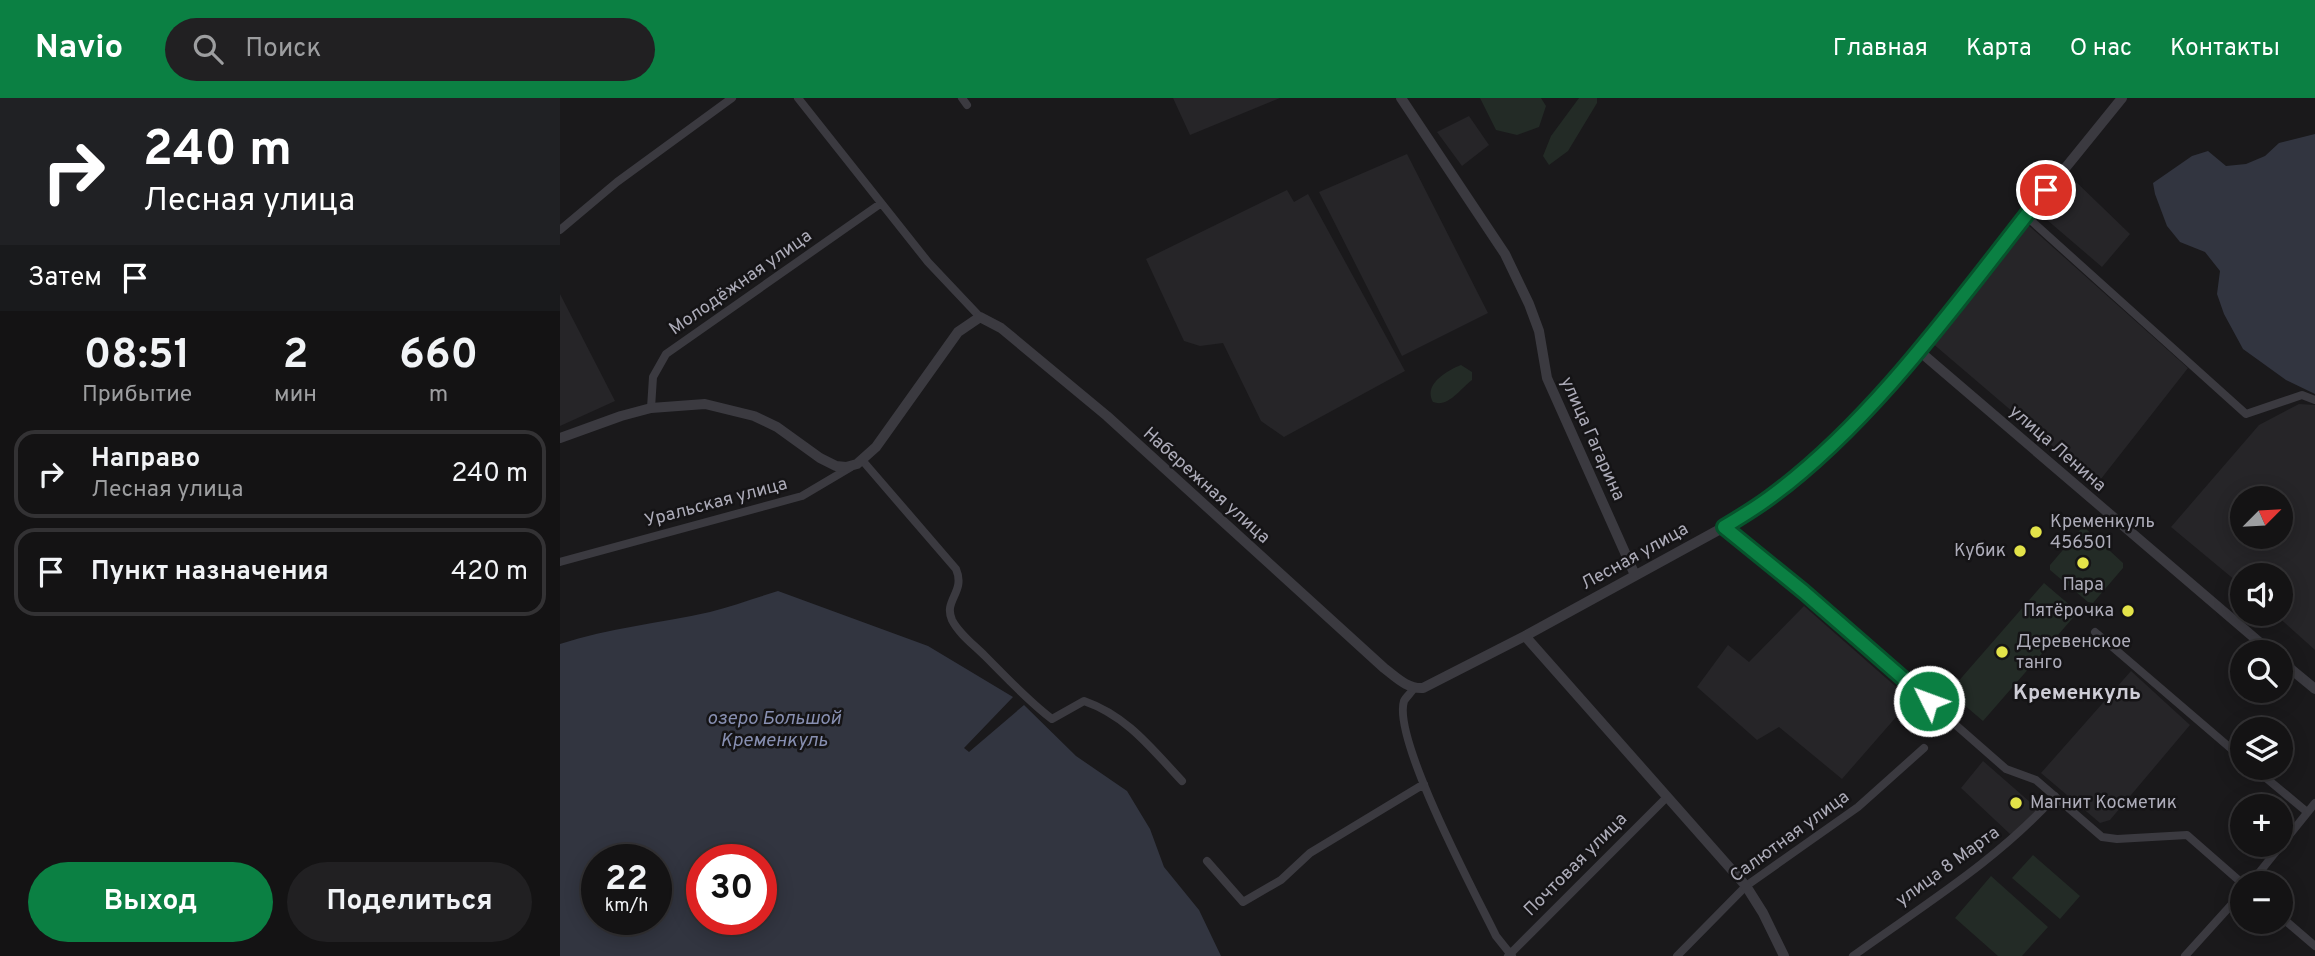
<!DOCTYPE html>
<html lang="ru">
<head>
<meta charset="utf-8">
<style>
	body { margin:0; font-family:Overpass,sans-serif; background:#212022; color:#f1f3f6; height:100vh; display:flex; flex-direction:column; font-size:26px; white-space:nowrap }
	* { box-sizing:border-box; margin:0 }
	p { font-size:23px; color:#9d9ea0 }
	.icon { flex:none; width:38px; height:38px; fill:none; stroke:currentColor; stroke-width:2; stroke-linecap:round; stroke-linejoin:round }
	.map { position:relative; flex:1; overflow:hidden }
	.panel { display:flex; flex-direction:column; background:#141314; width:560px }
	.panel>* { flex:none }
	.top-card { background:#202124; color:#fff; overflow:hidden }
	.needle { width:46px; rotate:66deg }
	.controls { position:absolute; left:1670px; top:388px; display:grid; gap:14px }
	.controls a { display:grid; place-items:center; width:63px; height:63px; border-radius:50%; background:#141314; box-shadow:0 4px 18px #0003,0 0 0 2px #333234; font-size:35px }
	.speed { position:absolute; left:21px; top:746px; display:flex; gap:14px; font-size:35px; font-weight:700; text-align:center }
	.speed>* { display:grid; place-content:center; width:91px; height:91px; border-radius:50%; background:#141314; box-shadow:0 4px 18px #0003,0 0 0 2px #333234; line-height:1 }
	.speed small { font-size:18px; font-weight:400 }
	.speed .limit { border:10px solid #d22; background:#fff; color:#111 }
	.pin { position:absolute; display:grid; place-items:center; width:60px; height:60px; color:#fff; margin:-30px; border:4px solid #fff; border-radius:50%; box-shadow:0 2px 7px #0007 }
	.me { position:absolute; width:77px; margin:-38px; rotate:312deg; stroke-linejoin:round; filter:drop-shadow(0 0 5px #0008) }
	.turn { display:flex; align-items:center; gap:24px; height:147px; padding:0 28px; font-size:32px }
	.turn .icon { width:91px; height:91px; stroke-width:2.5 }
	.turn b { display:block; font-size:49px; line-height:60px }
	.then { display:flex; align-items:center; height:66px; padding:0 28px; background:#0003; gap:14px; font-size:26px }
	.eta { display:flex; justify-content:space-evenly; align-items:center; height:119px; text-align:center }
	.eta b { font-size:42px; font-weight:700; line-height:49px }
	.cta { display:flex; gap:14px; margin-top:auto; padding:14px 28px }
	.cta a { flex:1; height:80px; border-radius:42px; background:#0b8043; color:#fff; font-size:28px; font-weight:700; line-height:80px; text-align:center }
	.cta a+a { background:#212022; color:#f1f3f6 }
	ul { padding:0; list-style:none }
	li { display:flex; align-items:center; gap:21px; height:88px; margin:0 14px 10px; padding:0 14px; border:4px solid #333234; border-radius:21px }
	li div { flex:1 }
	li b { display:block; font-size:26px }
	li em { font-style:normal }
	header { display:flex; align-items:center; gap:42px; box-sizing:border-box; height:98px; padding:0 35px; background:#0b8043; color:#fff }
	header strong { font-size:33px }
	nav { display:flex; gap:38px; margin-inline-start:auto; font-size:24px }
	.search { width:490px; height:63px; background:#212022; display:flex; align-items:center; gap:18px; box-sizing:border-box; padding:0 24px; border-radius:38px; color:#9d9ea0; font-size:26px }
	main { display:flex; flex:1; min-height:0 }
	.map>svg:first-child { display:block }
	.built { fill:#262528; fill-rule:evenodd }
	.green { fill:#232b26 }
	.water { fill:#323540; fill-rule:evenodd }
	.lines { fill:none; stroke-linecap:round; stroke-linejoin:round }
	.minor { stroke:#3b3a40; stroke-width:8 }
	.tertiary { stroke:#3b3a40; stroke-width:10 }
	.route-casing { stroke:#07532c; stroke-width:18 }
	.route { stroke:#0b8043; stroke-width:12 }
	.poi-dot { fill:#e3e349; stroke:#151416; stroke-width:2.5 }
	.labels { text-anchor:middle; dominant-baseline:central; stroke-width:5; stroke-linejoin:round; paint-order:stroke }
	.street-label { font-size:18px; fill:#adacb9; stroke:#151416 }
	.poi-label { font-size:18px; fill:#adacb9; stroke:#151416; text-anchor:start }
	.water-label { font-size:19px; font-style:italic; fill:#878fb1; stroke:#151416 }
	.quarter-label { font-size:21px; font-weight:bold; fill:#cecdd6; stroke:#151416 }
</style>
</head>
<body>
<header>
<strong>Navio</strong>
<div class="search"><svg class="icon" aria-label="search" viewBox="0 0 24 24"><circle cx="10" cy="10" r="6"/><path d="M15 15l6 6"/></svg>Поиск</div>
<nav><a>Главная</a><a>Карта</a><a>О нас</a><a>Контакты</a></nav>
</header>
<main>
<section class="panel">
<div class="top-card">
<div class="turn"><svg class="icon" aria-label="right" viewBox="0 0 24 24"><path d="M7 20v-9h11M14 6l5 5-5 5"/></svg><div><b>240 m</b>Лесная улица</div></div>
<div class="then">Затем<svg class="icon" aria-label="arrive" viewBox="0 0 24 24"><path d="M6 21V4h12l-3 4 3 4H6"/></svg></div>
</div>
<div class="eta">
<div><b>08:51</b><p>Прибытие</p></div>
<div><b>2</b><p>мин</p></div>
<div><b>660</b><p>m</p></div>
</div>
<ul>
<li><svg class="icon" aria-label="right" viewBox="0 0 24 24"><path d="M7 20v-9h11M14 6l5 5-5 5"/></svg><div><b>Направо</b><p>Лесная улица</p></div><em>240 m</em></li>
<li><svg class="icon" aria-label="arrive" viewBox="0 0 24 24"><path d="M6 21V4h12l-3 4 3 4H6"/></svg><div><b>Пункт назначения</b></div><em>420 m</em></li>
</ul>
<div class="cta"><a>Выход</a><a>Поделиться</a></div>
</section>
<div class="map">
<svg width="1755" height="858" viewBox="0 0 1755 858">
	<rect width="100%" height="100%" fill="#1a191b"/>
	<!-- built -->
	<path class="built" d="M613,0H720L630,37Z
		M909,18L929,47L902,68L877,34Z
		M847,56L928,215L842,258L759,94Z
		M1512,80L1570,136L1542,169L1479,115Z
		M727,92L734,104L748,96L845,273L724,339L701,323L663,245L640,248L624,243L586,161Z
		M1467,126L1628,270L1537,386L1371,244Z
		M0,196L55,303L0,328Z
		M1739,306L1755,307V552L1715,516H1720V478H1682V488L1611,429L1699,327ZM1682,401H1720V439H1682Z
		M1244,508L1351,602L1282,681L1219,629L1197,642L1137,589L1168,547L1189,564Z
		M1571,573L1630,627L1550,722L1540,725L1481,675Z
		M1423,663L1478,711L1463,729L1450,736L1401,690Z"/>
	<!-- green -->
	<path class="green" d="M920,0H981L986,8L979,29L957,37L936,32Z
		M1019,0H1037V5L1008,53L989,67L983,58L991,38Z
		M901,267L912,274V282C900,291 888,310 873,304C863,287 886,273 901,267Z
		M1525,430L1563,465V470L1533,505L1528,504L1490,472V467L1520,432Z
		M1484,485L1518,514L1423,623L1389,594Z
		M1473,757L1520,798L1500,821L1452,780Z
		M1431,778L1488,829L1462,858H1438L1395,820Z"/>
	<!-- water -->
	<path class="water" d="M1755,36V296L1726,282L1683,251L1664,216L1657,196L1660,173L1645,154L1620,144L1607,128L1595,96L1593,85L1632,58L1648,53L1666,68L1686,66L1705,58L1719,45Z
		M218,493L368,548L453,599L404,650L409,654L464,607L516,658L567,693L590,731L604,769L639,812L661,858H0V546C49,530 100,525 150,514C173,508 195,500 218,493ZM37,761H96V821H37ZM142,761H201V821H142Z"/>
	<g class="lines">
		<!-- minor -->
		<path class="minor" d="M238,0L368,164L420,219
			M402,0L407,7
			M1466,118L1686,316L1742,297L1755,302
			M0,132L57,84L172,0
			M91,310L93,279L106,256L320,106
			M302,362L396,471C406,494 383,502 392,522C399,536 414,547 425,558C447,580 468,603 492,621L524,603C567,618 591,650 622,683
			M1164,429L1244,494L1446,671L1476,682L1542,739L1557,741L1627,737L1683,786
			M0,464L242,398L291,369
			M1535,534L1682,660
			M854,590C852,594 846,599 844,603C832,641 916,797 936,838L952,858
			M1694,670L1747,714
			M647,763L683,804L721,782L750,755L864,686
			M1690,786L1755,705
			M1720,818L1755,848
			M948,858L1107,699
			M1117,858L1186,788L1298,709L1364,650
			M1293,858C1362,808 1438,762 1495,698
			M1625,858L1682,795"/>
		<!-- tertiary -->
		<path class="tertiary" d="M841,0L945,156L969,206L979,233L987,280L1075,477
			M1358,252L1712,555
			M0,340L61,318L91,310L145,306L194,318L217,329L260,360L276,368L286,369L297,366L316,349L398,234L420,219L441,230L547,318L824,570C836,579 847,591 863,590L965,538L1164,429L1209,400L1248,367L1288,331L1358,252L1562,0
			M965,538L1186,788L1203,815L1224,858
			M1720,562L1755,591"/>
	</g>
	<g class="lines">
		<!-- route casing -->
		<g class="route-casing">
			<path id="route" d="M1369,603L1244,494L1164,429C1179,420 1194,411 1209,400C1315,323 1404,195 1486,92"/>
		</g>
		<!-- route -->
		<use href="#route" class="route"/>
	</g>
	<!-- markers -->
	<g class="poi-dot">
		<circle cx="1476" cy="434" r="7"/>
		<circle cx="1460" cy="453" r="7"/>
		<circle cx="1523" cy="465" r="7"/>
		<circle cx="1568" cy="513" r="7"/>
		<circle cx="1442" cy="554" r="7"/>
		<circle cx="1456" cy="705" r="7"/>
	</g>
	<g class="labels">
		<!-- street labels -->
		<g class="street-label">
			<text transform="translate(181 185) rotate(-35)">Молодёжная улица</text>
			<text transform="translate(1032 341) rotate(66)">улица Гагарина</text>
			<text transform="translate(1497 351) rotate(41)">улица Ленина</text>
			<text transform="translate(646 388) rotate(42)">Набережная улица</text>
			<text transform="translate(156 405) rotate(-15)">Уральская улица</text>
			<text transform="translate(1075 459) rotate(-29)">Лесная улица</text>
			<text transform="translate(1230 739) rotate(-36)">Салютная улица</text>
			<text transform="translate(1016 767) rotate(-45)">Почтовая улица</text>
			<text transform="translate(1388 769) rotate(-36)">улица 8 Марта</text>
		</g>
		<!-- poi labels -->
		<g class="poi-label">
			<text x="1490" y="424">Кременкуль<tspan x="1490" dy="21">456501</tspan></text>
			<text x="1446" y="453" text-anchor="end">Кубик</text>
			<text x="1523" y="487" text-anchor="middle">Пара</text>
			<text x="1554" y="513" text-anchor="end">Пятёрочка</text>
			<text x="1456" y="544">Деревенское<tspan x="1456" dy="21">танго</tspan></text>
			<text x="1470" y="705">Магнит Косметик</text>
		</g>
		<!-- water labels -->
		<g class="water-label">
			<text x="214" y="621">озеро Большой<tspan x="214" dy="22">Кременкуль</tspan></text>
		</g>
		<!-- quarter labels -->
		<g class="quarter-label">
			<text x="1517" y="595">Кременкуль</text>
		</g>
	</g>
</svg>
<div class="controls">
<a><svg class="needle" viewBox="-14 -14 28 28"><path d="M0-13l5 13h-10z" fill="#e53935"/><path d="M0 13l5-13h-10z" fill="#9d9ea0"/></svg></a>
<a><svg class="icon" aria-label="sound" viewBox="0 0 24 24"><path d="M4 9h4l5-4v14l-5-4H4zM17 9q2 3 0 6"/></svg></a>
<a><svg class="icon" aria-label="search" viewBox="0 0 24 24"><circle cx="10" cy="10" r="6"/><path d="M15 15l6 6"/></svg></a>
<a><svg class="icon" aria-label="layers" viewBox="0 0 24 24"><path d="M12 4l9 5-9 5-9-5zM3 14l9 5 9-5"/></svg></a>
<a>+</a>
<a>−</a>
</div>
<div class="speed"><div>22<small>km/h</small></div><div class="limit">30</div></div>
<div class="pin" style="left:1486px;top:92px;background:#d93025"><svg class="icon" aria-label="arrive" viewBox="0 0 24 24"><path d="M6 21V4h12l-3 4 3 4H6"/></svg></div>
<svg class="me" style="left:1369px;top:603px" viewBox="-20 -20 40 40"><circle r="17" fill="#0b8043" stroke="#fff" stroke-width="3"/><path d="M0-11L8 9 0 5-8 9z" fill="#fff"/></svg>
</div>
</main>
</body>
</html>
